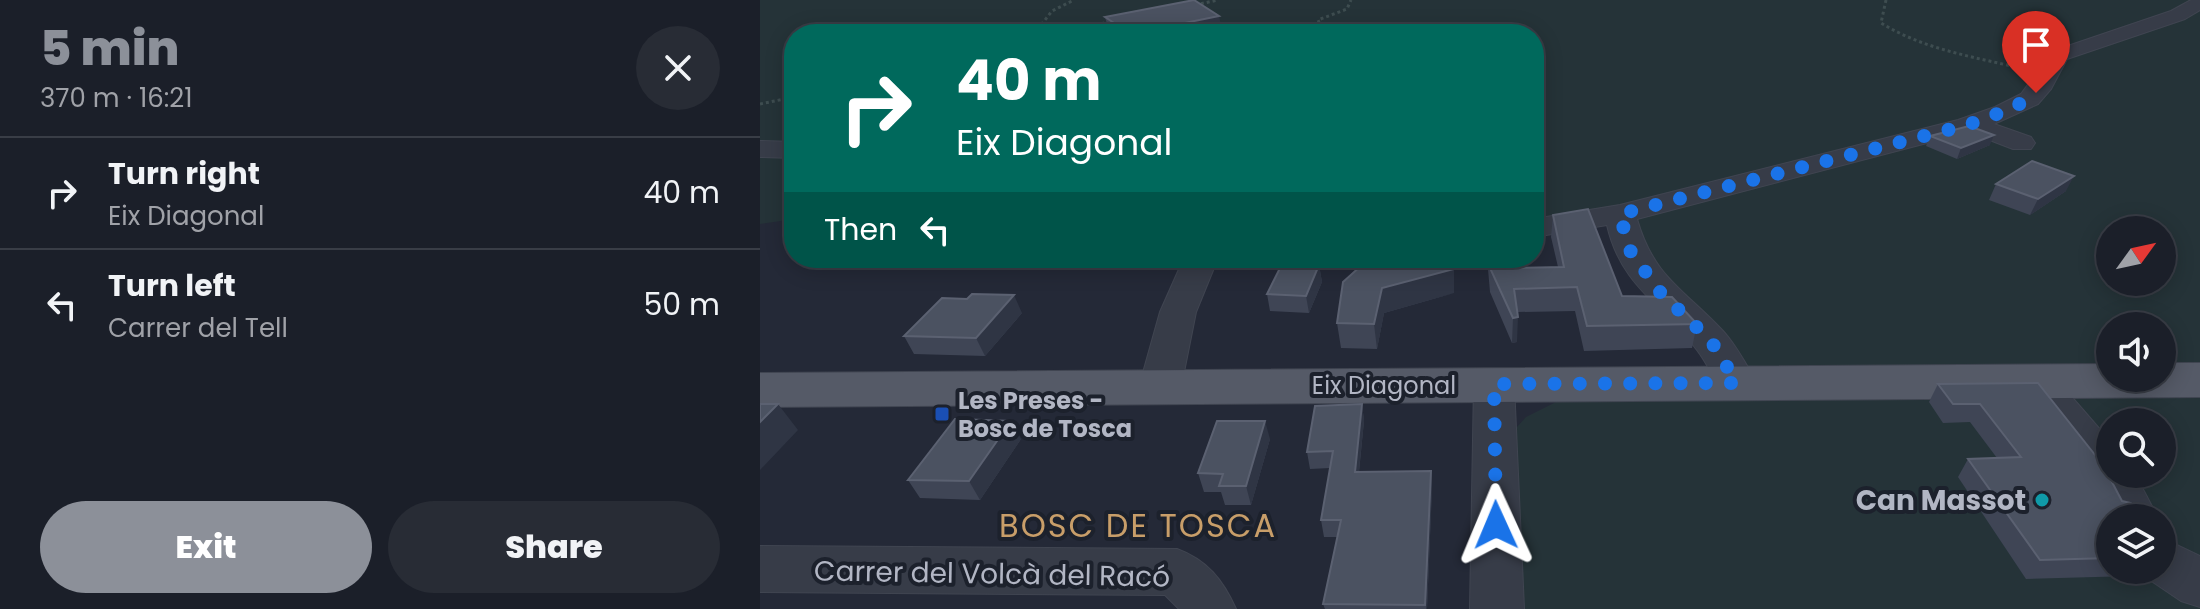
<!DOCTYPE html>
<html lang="en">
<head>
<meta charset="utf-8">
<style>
	body { margin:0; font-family:Poppins,sans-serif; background:#282c35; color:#f1f3f6; height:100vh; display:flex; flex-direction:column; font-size:30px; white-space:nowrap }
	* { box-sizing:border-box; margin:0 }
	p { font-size:26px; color:#a0a2a8 }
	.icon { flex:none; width:44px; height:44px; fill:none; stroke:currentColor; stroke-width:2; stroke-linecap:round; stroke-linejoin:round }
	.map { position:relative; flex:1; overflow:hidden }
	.side { display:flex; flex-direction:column; background:#1b1f29; width:760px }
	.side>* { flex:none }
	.hud { position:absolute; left:24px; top:24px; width:760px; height:244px; border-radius:32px; box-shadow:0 4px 20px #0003,0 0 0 2px #393d46; background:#00695c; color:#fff; overflow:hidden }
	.needle { width:52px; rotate:57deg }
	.tools { position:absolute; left:1336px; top:216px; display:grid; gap:16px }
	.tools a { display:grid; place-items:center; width:80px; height:80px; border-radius:50%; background:#1b1f29; box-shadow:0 4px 20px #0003,0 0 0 2px #393d46; font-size:40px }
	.pin { position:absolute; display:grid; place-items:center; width:68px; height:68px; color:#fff; margin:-82px -34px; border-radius:50% 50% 50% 0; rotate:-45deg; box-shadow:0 0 8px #0007 }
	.pin .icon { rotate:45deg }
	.me { position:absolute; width:88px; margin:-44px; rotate:359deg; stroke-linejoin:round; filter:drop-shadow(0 0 6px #0008) }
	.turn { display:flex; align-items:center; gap:28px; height:168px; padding:0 40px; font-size:36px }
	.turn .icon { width:104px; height:104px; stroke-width:2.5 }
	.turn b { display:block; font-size:56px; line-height:68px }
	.then { display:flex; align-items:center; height:76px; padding:0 40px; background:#0003; gap:16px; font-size:30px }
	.round { display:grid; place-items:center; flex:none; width:84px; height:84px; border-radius:42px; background:#282c35 }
	.summary { display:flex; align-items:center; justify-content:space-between; height:136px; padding:0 40px }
	h1 { font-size:48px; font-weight:800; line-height:60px; color:#8c9099 }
	.action { display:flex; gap:16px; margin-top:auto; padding:16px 40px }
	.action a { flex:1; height:92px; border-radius:48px; background:#8c9099; color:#fff; font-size:32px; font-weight:800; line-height:92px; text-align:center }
	.action a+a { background:#282c35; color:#f1f3f6 }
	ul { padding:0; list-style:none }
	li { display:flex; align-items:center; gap:24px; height:112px; padding:0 40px; border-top:2px solid #393d46 }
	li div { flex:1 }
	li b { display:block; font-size:30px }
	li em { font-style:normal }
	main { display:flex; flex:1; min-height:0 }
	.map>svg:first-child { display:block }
	.green { fill:#253338; fill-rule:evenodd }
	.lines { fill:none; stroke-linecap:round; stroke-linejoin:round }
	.minor-casing { stroke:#404551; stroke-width:2 }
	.major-casing { stroke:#404551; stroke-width:2 }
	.path { stroke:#3e4d50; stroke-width:3; stroke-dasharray:3 3; stroke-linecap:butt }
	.minor { fill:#373c48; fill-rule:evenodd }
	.major { fill:#555a67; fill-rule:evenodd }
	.wall { fill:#3f4555 }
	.shaded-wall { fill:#2f3544 }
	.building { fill:#4b5261; stroke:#5b6171; stroke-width:2 }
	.route { stroke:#1a73e8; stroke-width:14; stroke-dasharray:0 25.2 }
	.transit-dot { fill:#1a4fb4; stroke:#1c212c; stroke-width:3 }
	.culture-dot { fill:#0f9aa8; stroke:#1c212c; stroke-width:3 }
	.labels { text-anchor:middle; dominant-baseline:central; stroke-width:8; stroke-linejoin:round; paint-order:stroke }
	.street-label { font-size:24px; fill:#b2b6c4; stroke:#1c212c }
	.poi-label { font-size:24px; font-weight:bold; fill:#b2b6c4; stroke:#1c212c; text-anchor:start }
	.near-poi-label { font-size:28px; font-weight:bold; fill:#b2b6c4; stroke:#1c212c; text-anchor:end }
	.near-street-label { font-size:28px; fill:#b2b6c4; stroke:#1c212c }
	.near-neighbourhood-label { font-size:32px; letter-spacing:2px; fill:#c89e69; stroke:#1c212c }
</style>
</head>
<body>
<main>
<section class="side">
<div class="summary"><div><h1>5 min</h1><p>370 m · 16:21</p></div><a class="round"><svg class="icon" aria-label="close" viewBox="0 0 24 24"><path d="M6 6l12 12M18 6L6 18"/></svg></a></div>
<ul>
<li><svg class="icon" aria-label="right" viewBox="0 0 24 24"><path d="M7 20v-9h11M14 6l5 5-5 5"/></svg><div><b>Turn right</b><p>Eix Diagonal</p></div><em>40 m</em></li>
<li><svg class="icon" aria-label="left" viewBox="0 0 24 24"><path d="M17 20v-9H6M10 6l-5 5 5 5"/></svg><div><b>Turn left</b><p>Carrer del Tell</p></div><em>50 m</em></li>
</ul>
<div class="action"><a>Exit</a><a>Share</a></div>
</section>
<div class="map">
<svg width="1440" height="609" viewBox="0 0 1440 609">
	<rect width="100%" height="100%" fill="#242937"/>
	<!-- green -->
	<path class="green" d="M0,0H1440V609H753L747,447L757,427L766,417L800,400L1004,399L900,302L860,217L774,229V34H34V219L0,224ZM1350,230H1402V282H1350ZM1350,326H1402V378H1350ZM1350,422H1402V474H1350ZM1350,518H1402V570H1350Z"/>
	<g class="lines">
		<!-- minor casing -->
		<g class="minor-casing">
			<path id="minor" d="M1431,0H1440V10L1425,19L1307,59L1291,89L1278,104L1234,124L1271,137L1275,143L1271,149H1253L1209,132L877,219C894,278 924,289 963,331C976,345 987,366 997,383L991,393L977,397L963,393C954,379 947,363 937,350C904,305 861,287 847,225L774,237V219L860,205L1198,120L1235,107L1261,94L1293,51L1411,11Z
				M0,141L34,142V158L0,157Z
				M424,258H458L436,312L421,387L415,397L400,401L385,397L379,387L400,312Z
				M734,370L748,374L754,384L764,609H710L714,384L720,374Z
				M1282,376L1297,380L1350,441V474H1375L1398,518L1350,519L1332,483L1261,390L1267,380Z
				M1402,538L1440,556V607L1421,601L1384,576L1381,570H1402Z
				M0,546L417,549C447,560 463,580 476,609H419L405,595L0,592Z"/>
		</g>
		<!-- major casing -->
		<g class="major-casing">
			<path id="major" d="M1402,363H1440V397L0,407V373L1350,364V378H1402Z"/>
		</g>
		<!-- path -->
		<path class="path" d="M1126,0L1121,23C1165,50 1215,57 1264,69
			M435,5L458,0
			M274,34L292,11L314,0
			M307,34L351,21
			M564,34L558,20L587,9L591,0
			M0,104L34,97"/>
		<!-- minor -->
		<use href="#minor" class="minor"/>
		<!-- major -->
		<use href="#major" class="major"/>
	</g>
	<!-- wall -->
	<path class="wall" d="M345,17L462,30L444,34H353L349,31Z
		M1170,136L1230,145L1197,159L1166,146Z
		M1236,184L1306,191L1270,215L1229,200Z
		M793,215L862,296L937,324L932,348L824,351L815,311L757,312V342L752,343L730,292L727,258H751L752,268L798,267L791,237Z
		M559,265L562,282L549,313L510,311L507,294Z
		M694,293L624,313L617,349L581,348L577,323Z
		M262,313L225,356L154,354L144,336Z
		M1278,383L1350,518V570H1377L1372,576L1266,579L1198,477L1208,459L1237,458L1210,422L1183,423L1169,402L1178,384Z
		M602,404L604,421L599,472L671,471L672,488L667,609H565L563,604L577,537H564L561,520L570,468L550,469L547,452Z
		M261,439L220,500L160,498L148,480Z
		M510,439L491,505H465L461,492H444L438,473Z"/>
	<!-- shaded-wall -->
	<path class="shaded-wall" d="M459,16L462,30L444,34H371Z
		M1234,135L1230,145L1197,159L1201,148Z
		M1314,176L1306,191L1270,215L1278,199Z
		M559,265L562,282L549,313L546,296Z
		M694,269V293L624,313L617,349L614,324L622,288Z
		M254,295L262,313L225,356L216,338Z
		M758,317L757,342L752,343L753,318Z
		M18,404L38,430L0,470V422Z
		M602,404L604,421L597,489L595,472Z
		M251,421L261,439L220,500L209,481Z
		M505,421L510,439L491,505L486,486Z
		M671,471L672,488L667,609H666Z"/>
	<!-- building -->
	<path class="building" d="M434,0L459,16L371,34L345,17Z
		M1209,126L1234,135L1201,148L1170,136Z
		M1272,161L1314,176L1278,199L1236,184Z
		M828,209L862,296L912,297L937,324L827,326L817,287L754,289L758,317L753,318L730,268L729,258H751L752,268L804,267L793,215Z
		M642,258H685L694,269L622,288L614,324L577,323L583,282L602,265Z
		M522,264L559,265L546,296L507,294Z
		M212,294L254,295L216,338L144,336L182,298L207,299Z
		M1278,383L1343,465L1362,501L1371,503L1376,518H1350V558L1280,560L1208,459L1261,457L1220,404H1193L1178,384Z
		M0,404H18L0,422Z
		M602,404L595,472L671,471L665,605L563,604L581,520H561L573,451L547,452L555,406Z
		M195,419L251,421L209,481L148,480Z
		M457,421H505L486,486H459L463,474L438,473Z"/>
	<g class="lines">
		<!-- route -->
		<path class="route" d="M736,525L734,384L977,383L951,341L900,292L869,249L860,214L1207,125L1253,108L1276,93"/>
	</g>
	<!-- markers -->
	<rect class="transit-dot" x="174" y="406" width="16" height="16" rx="4"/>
	<circle class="culture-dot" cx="1282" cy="500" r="8"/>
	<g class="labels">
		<!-- street labels -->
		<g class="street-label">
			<text x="624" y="385">Eix Diagonal</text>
		</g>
		<!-- poi labels -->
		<g class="poi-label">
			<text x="198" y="400">Les Preses -<tspan x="198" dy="28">Bosc de Tosca</tspan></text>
		</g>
		<!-- near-poi labels -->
		<g class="near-poi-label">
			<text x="1266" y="500">Can Massot</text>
		</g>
		<!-- near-street labels -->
		<g class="near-street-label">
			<text transform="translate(232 574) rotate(1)">Carrer del Volcà del Racó</text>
		</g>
		<!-- near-neighbourhood labels -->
		<g class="near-neighbourhood-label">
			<text x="378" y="525">BOSC DE TOSCA</text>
		</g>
	</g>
</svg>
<div class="tools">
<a><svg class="needle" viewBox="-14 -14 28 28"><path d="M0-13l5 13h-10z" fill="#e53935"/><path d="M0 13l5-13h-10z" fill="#a0a2a8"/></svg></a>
<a><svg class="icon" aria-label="sound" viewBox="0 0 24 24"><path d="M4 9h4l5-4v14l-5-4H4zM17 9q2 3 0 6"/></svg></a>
<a><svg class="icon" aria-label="search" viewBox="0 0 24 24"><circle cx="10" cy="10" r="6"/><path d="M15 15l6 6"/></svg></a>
<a><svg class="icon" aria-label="layers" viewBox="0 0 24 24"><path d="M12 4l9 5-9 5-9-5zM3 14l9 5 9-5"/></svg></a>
</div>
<div class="pin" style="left:1276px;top:93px;background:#d93025"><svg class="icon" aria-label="arrive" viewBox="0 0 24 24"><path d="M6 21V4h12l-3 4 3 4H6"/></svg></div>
<svg class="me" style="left:736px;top:525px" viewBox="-20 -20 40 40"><path d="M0-17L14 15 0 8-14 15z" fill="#1a73e8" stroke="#fff" stroke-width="4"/></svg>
<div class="hud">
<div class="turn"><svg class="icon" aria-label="right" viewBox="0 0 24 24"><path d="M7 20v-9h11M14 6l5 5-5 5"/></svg><div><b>40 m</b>Eix Diagonal</div></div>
<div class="then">Then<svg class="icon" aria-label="left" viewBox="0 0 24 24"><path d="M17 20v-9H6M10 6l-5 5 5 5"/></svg></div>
</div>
</div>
</main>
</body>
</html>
